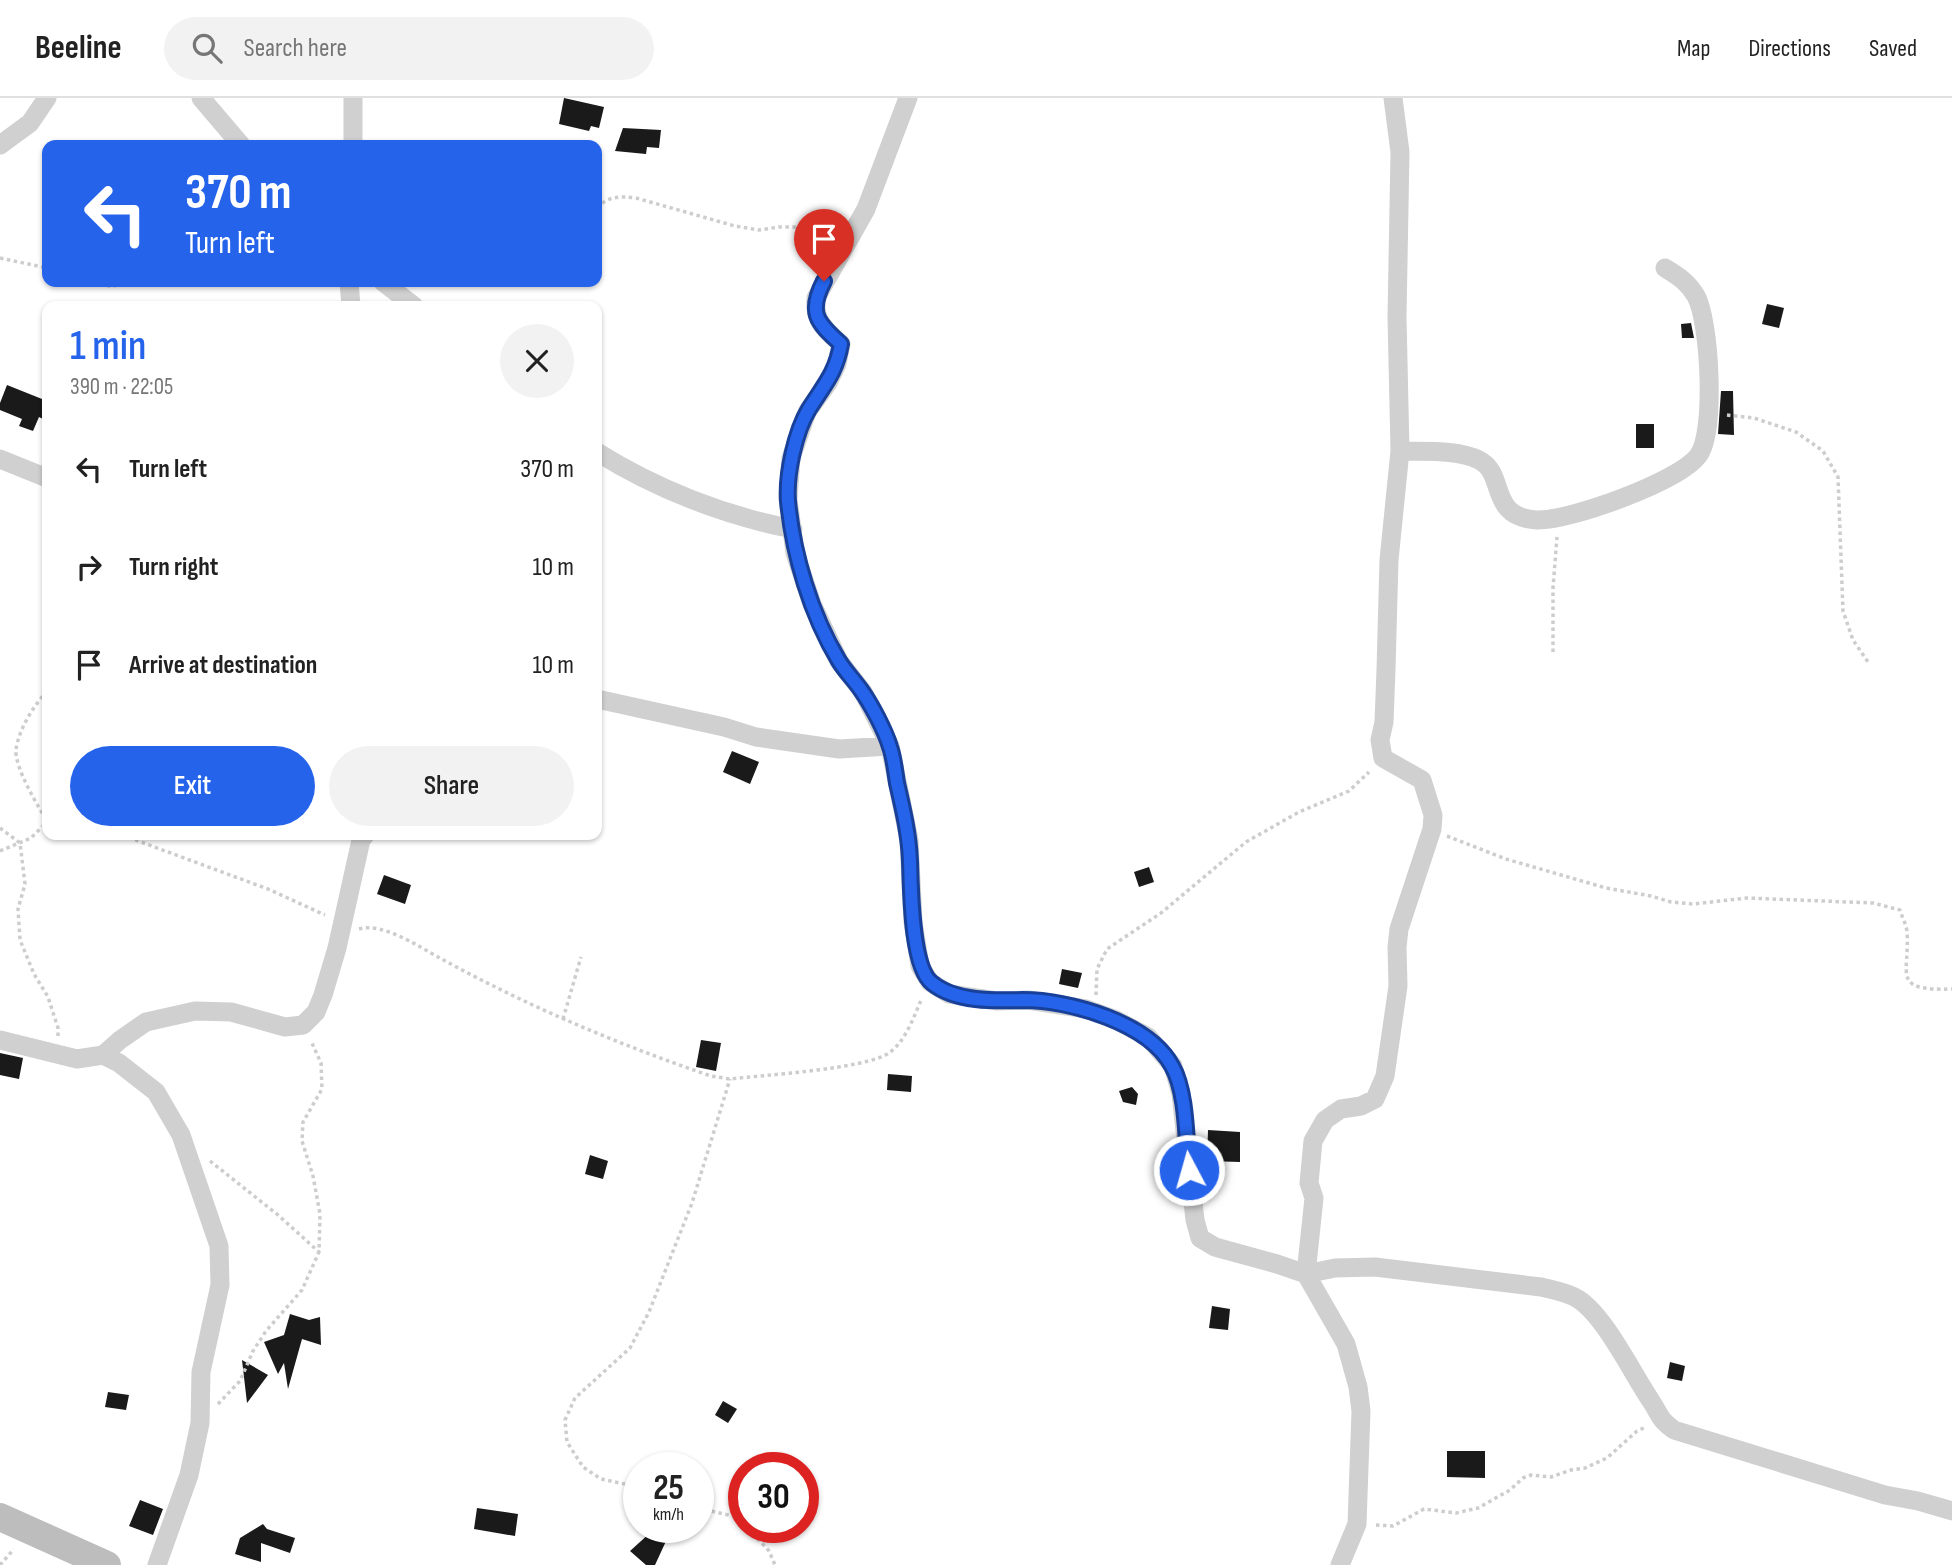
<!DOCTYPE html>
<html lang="en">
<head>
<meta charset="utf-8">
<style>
	body { margin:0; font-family:"Sofia Sans Condensed",sans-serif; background:#f2f2f2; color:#222; height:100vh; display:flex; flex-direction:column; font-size:26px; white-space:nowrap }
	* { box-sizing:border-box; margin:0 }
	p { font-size:23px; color:#767676 }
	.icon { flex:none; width:38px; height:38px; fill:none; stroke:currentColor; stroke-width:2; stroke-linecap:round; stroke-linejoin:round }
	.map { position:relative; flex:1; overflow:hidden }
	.panel { position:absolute; left:42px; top:203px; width:560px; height:539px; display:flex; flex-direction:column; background:#fff; border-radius:14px; box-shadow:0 2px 5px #0004 }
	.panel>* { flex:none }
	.top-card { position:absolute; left:42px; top:42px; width:560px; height:147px; border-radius:14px; box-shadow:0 2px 5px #0004; background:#2563eb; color:#fff; overflow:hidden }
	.speed { position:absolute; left:623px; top:1354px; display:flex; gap:14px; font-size:35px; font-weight:700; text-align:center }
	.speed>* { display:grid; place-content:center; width:91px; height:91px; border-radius:50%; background:#fff; box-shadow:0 2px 5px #0004; line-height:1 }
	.speed small { font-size:18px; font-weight:400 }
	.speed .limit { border:10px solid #d22; background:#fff; color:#111 }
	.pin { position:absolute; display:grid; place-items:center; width:60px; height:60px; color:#fff; margin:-72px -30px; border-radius:50% 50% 50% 0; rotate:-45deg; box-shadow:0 0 7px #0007 }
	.pin .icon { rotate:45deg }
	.me { position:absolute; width:77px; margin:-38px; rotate:354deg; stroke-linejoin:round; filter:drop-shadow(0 0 5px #0008) }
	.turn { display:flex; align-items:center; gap:24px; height:147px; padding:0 28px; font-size:32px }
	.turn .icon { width:91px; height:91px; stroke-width:2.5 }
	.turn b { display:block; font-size:49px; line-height:60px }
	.round { display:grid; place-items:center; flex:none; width:74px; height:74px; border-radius:37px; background:#f2f2f2 }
	.overview { display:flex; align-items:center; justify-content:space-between; height:119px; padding:0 28px }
	h1 { font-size:42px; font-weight:600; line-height:52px; color:#2563eb }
	.button { display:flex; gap:14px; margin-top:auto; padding:14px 28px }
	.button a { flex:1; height:80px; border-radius:42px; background:#2563eb; color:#fff; font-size:28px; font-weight:600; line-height:80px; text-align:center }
	.button a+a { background:#f2f2f2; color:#222 }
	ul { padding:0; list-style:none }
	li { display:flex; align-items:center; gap:21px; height:98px; padding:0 28px }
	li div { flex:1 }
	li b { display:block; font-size:26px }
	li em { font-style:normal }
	header { display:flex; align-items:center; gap:42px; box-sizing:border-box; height:98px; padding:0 35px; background:#fff; border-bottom:2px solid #e0e0e0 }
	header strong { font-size:33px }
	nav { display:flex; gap:38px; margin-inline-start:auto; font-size:24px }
	.search { width:490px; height:63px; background:#f2f2f2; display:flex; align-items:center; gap:18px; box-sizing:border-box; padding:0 24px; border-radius:38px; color:#767676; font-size:26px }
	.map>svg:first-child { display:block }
	.building { fill:#1a1a1a }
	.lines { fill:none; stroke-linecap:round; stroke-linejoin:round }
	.path { stroke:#cdcdcd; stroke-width:3.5; stroke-dasharray:3.5 3.5; stroke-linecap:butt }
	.minor { stroke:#d0d0d0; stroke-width:19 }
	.secondary { stroke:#bdbdbd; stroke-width:28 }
	.route-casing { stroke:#184099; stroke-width:18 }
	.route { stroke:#2563eb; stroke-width:12 }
</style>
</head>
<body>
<header>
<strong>Beeline</strong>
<div class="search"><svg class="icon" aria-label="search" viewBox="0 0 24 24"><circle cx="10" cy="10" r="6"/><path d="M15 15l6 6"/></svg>Search here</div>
<nav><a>Map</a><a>Directions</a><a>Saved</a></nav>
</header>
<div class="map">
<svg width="1952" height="1467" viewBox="0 0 1952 1467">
	<rect width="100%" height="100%" fill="#fff"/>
	<!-- building -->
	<path class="building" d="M564,0L604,9L599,30L591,28L589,33L559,26Z
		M623,30L661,32L659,50L647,49L646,56L615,53Z
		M1767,206L1784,210L1779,230L1762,226Z
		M1691,225L1694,240H1682L1681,226Z
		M7,287L47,303V323L39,319L33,333L19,328L22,321L0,312V305Z
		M1721,293H1733L1734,337L1718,336Z
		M1636,326H1654V350H1636Z
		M732,653L759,664L750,686L723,674Z
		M1149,769L1154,784L1139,789L1134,774Z
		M384,777L411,787L405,806L377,796Z
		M1062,871L1082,875L1078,890L1059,886Z
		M701,942L721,945L716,973L696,969Z
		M0,955L23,960L19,981L0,977Z
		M888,976L912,978L911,994L887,992Z
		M1132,989L1138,996L1136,1007L1123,1004L1119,993Z
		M1208,1032L1240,1034V1064L1207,1063Z
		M590,1057L608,1063L603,1081L585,1076Z
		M1212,1208L1230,1211L1228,1232L1209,1230Z
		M290,1216L309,1222L320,1219L321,1247L302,1241L288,1291L284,1265L278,1276L264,1244L284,1237Z
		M242,1262L268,1277L247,1305Z
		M1670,1264L1685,1268L1682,1283L1667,1280Z
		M108,1294L129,1297L126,1312L105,1309Z
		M723,1303L737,1311L728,1325L715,1317Z
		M1447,1353H1485V1380L1447,1379Z
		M140,1402L163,1411L153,1437L129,1428Z
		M477,1410L518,1416L515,1438L474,1431Z
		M263,1426L267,1431L295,1440L290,1455L261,1445V1464L235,1456L240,1440Z
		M651,1434L667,1441L655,1467H646L630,1453Z"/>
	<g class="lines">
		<!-- path -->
		<path class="path" d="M597,110C608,98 620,98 636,100L735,128L759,132L779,129H807L830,135
			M0,160L47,170
			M93,184L110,188L154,184
			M1727,317L1754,320L1796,334L1823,353L1838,379L1843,513L1853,542L1868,564
			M1553,554V490L1557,439
			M47,593C33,609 20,629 16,651C14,669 38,708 47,723
			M0,730L20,745L25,786L18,811L20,842L34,876L48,899L58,930V939
			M122,737L268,791L325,817
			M1447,738L1506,761L1606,790L1651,798L1671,804L1693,806L1747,800L1873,805L1900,812C1902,819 1906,826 1907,833C1910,877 1890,893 1952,891
			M0,753L31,740L47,724
			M359,831C382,824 418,848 438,859C525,907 617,946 711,978L730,981C764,977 865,971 889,955C906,943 914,918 922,900
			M1096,897L1097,871L1107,851L1161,815L1246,744L1299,714L1349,693L1369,674
			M563,921L581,859
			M210,1063L278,1117L319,1154
			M218,1306L240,1283L253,1253L266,1233L302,1192L319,1154L320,1116L313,1078L302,1043L303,1024L322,991L321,965L311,943
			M639,1389L601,1381L583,1369L567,1344L565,1322L575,1300L630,1250L649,1214L692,1105L730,981
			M698,1410L737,1419L744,1426
			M1376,1427L1393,1428L1424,1411L1456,1415L1478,1410L1510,1392L1523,1380L1531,1377L1551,1379L1571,1372L1585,1370L1607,1360L1637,1333L1646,1329
			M748,1430L769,1453L775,1467
			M0,1467L14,1451"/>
		<!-- minor -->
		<path class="minor" d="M201,0L241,47
			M908,0L866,111L816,200C814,223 824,231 841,246L837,266L828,285L807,314L791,360L788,401L795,455L812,506L839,563L863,594L890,648L909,742L913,824L920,868L930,884L949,896L997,903L1028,902L1086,911L1116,922L1148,939L1173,968L1181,996L1195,1122L1200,1140L1215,1149L1277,1166L1306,1176L1335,1170L1375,1169L1541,1189C1553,1192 1567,1194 1578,1201C1605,1218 1632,1275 1651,1303C1661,1318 1658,1320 1674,1332L1885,1397L1918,1403L1952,1413
			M0,47L30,25L47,0
			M353,47V0
			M349,184L351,208
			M383,184L414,208
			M1400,353C1424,354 1457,351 1479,362C1507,376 1487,419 1537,422C1569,423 1678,384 1698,358C1716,336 1710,223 1696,198C1688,184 1678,178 1665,170
			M597,354C656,391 725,418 793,431
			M0,361L47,380
			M597,601L724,629L756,639L839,651L890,648
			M0,942L77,961L103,957L120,942L146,924L195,913L231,914L285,929L303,927L316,914L323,897L337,850L361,742L365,737
			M103,957L119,965L156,994L181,1037L219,1148L220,1187L201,1274L200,1325L189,1377L157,1467
			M1340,1467L1357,1426L1361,1313L1358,1289L1346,1246L1306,1176L1314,1100L1309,1085L1313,1043L1325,1022L1341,1011L1361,1008L1375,1001L1385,978L1398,888L1397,849L1399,831L1432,731L1433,717L1422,682L1383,660L1380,642L1384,624L1386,572L1389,462L1400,353L1397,219L1400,54L1393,0"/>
		<!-- secondary -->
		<path class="secondary" d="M0,1419L107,1467"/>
	</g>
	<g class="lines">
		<!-- route casing -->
		<g class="route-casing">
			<path id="route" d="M824,183C808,214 816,224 841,246C836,275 824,287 809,311C795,334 786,377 788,403C793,456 811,517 839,563C845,573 854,582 861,592C871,606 885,632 890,649C894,660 895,673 897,685C903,711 909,736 910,763C911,790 911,869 932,885C955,904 995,903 1023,902C1070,902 1149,925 1172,968C1187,994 1186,1042 1189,1072"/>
		</g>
		<!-- route -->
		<use href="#route" class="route"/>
	</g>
</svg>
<div class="speed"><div>25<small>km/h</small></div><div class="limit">30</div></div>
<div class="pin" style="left:824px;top:183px;background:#d93025"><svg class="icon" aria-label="arrive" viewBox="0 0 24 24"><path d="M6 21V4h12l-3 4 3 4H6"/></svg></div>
<svg class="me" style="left:1189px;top:1072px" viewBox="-20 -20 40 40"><circle r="17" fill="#2563eb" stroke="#fff" stroke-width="3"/><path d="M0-11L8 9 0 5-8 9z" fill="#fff"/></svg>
<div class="top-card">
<div class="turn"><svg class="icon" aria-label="left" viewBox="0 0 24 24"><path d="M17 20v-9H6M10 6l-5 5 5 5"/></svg><div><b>370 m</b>Turn left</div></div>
</div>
<section class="panel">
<div class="overview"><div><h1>1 min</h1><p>390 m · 22:05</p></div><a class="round"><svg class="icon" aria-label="close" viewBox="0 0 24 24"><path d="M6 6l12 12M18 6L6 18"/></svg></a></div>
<ul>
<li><svg class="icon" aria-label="left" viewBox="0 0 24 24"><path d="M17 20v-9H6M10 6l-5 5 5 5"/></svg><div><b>Turn left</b></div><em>370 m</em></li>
<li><svg class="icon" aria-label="right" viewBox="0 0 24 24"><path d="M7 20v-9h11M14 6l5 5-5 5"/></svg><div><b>Turn right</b></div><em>10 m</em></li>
<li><svg class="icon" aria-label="arrive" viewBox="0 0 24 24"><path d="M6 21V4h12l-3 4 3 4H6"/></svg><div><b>Arrive at destination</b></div><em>10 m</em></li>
</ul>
<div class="button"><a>Exit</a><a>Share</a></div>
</section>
</div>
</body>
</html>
